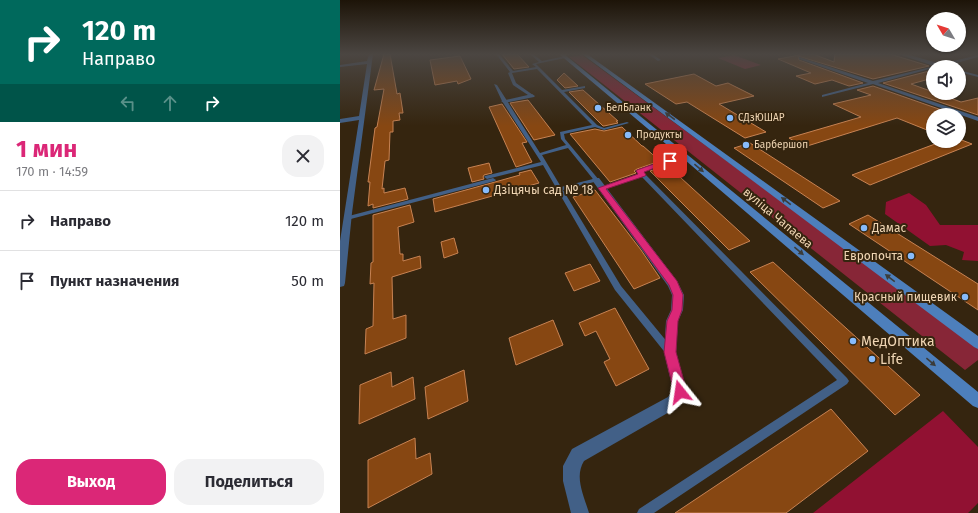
<!DOCTYPE html>
<html lang="ru">
<head>
<meta charset="utf-8">
<style>
	body { margin:0; font-family:"Fira Sans",sans-serif; background:#f2f2f3; color:#2b2b33; height:100vh; display:flex; flex-direction:column; font-size:15px; white-space:nowrap }
	* { box-sizing:border-box; margin:0 }
	p { font-size:13px; color:#7c7c81 }
	.icon { flex:none; width:22px; height:22px; fill:none; stroke:currentColor; stroke-width:2; stroke-linecap:round; stroke-linejoin:round }
	.map { position:relative; flex:1; overflow:hidden }
	.side { display:flex; flex-direction:column; background:#fff; width:340px }
	.side>* { flex:none }
	.banner { background:#00695c; color:#fff; overflow:hidden }
	.needle { width:26px; rotate:309deg }
	.buttons { position:absolute; left:586px; top:12px; display:grid; gap:8px }
	.buttons a { display:grid; place-items:center; width:40px; height:40px; border-radius:50%; background:#fff; box-shadow:0 1px 3px #0004; font-size:20px }
	.pin { position:absolute; display:grid; place-items:center; width:34px; height:34px; color:#fff; margin:-17px; border-radius:8px; box-shadow:0 2px 6px #0006 }
	.me { position:absolute; width:44px; margin:-22px; rotate:345deg; stroke-linejoin:round; filter:drop-shadow(0 0 3px #0008) }
	.turn { display:flex; align-items:center; gap:14px; height:84px; padding:0 16px; font-size:18px }
	.turn .icon { width:52px; height:52px; stroke-width:2.5 }
	.turn b { display:block; font-size:28px; line-height:34px }
	.lanes { display:flex; align-items:center; height:38px; padding:0 16px; background:#0003; justify-content:center; gap:20px; direction:ltr }
	.lanes .off { opacity:.35 }
	.round { display:grid; place-items:center; flex:none; width:42px; height:42px; border-radius:16px; background:#f2f2f3 }
	.overview { display:flex; align-items:center; justify-content:space-between; height:68px; padding:0 16px }
	h1 { font-size:24px; font-weight:700; line-height:30px; color:#db2777 }
	.action { display:flex; gap:8px; margin-top:auto; padding:8px 16px }
	.action a { flex:1; height:46px; border-radius:16px; background:#db2777; color:#fff; font-size:16px; font-weight:700; line-height:46px; text-align:center }
	.action a+a { background:#f2f2f3; color:#2b2b33 }
	ul { padding:0; list-style:none }
	li { display:flex; align-items:center; gap:12px; height:60px; padding:0 16px; border-top:1px solid #e1e1e2 }
	li div { flex:1 }
	li b { display:block; font-size:15px }
	li em { font-style:normal }
	main { display:flex; flex:1; min-height:0 }
	.map>svg:first-child { display:block }
	.green { fill:#872637 }
	.forest { fill:#911132 }
	.building { fill:#874712; stroke:#c78252 }
	.lines { fill:none; stroke-linecap:round; stroke-linejoin:round }
	.lane { fill:#426087; fill-rule:evenodd }
	.street { fill:#426087; fill-rule:evenodd }
	.secondary { fill:#4d7fbc; fill-rule:evenodd }
	.oneway { fill:#3b3c3a }
	.route { fill:#db2777; stroke:#8e194d }
	.poi-dot { fill:#87bbfb; stroke:#35250f; stroke-width:1.5 }
	.labels { text-anchor:middle; dominant-baseline:central; stroke-width:4; stroke-linejoin:round; paint-order:stroke }
	.far-poi-label { font-size:10px; fill:#f0d6b4; stroke:#35250f; text-anchor:start }
	.poi-label { font-size:12px; fill:#f0d6b4; stroke:#35250f; text-anchor:start }
	.street-label { font-size:12px; fill:#f0d6b4; stroke:#35250f }
	.near-poi-label { font-size:14px; fill:#f0d6b4; stroke:#35250f; text-anchor:start }
</style>
</head>
<body>
<main>
<section class="side">
<div class="banner">
<div class="turn"><svg class="icon" aria-label="right" viewBox="0 0 24 24"><path d="M7 20v-9h11M14 6l5 5-5 5"/></svg><div><b>120 m</b>Направо</div></div>
<div class="lanes"><svg class="icon off" aria-label="left" viewBox="0 0 24 24"><path d="M17 20v-9H6M10 6l-5 5 5 5"/></svg><svg class="icon off" aria-label="ahead" viewBox="0 0 24 24"><path d="M12 20V5M6 11l6-6 6 6"/></svg><svg class="icon" aria-label="right" viewBox="0 0 24 24"><path d="M7 20v-9h11M14 6l5 5-5 5"/></svg></div>
</div>
<div class="overview"><div><h1>1 мин</h1><p>170 m · 14:59</p></div><a class="round"><svg class="icon" aria-label="close" viewBox="0 0 24 24"><path d="M6 6l12 12M18 6L6 18"/></svg></a></div>
<ul>
<li><svg class="icon" aria-label="right" viewBox="0 0 24 24"><path d="M7 20v-9h11M14 6l5 5-5 5"/></svg><div><b>Направо</b></div><em>120 m</em></li>
<li><svg class="icon" aria-label="arrive" viewBox="0 0 24 24"><path d="M6 21V4h12l-3 4 3 4H6"/></svg><div><b>Пункт назначения</b></div><em>50 m</em></li>
</ul>
<div class="action"><a>Выход</a><a>Поделиться</a></div>
</section>
<div class="map">
<svg width="638" height="513" viewBox="0 0 638 513">
	<rect width="100%" height="100%" fill="#35250f"/>
	<!-- green -->
	<path class="green" d="M242,55L638,345V360L625,370L229,57Z
		M394,55L421,65L405,69L378,58Z"/>
	<!-- forest -->
	<path class="forest" d="M569,193L586,205L600,225H638V261L622,260L624,252L606,245L590,246L545,214L546,202Z
		M603,411L638,447V503L628,513H473Z"/>
	<!-- building -->
	<path class="building" d="M44,54H50L57,94L60,93L63,113H59L60,120L53,121V132H50L49,160L45,161L42,189L44,188V193L65,188L68,199L33,208V204L28,206L30,182H28L35,128L37,127L44,89L34,90Z
		M162,54H177L189,67L174,69Z
		M465,54H473L494,62L495,54H550L589,66L533,79L458,56L459,60L523,83L509,86L492,80L475,84L456,76L471,73L438,59Z
		M120,56L131,79L118,84L117,81L95,85L90,60Z
		M593,70V78L571,84L621,102L638,98V115L543,83Z
		M224,73L238,86L225,88L217,80Z
		M354,74L376,86L388,83L414,96L379,104L426,132L405,138L347,102L336,104L305,84Z
		M533,86L616,115H593L592,132L557,118L464,147L449,138L521,117L493,104L531,95L517,90Z
		M243,90L278,121H276L278,123L264,126H263L229,92Z
		M188,100L215,135L194,140L170,103Z
		M162,104L187,142L182,143L192,162L176,167L149,107Z
		M282,127L302,146H303L320,161L297,169L294,171L296,173L270,182L230,134L255,129L264,131Z
		M619,139L632,144L530,185L512,175L603,141H619Z
		M410,143L500,201L483,208L394,148Z
		M149,163L152,173L144,175L143,177L144,179L132,182L128,168Z
		M325,166L327,168L329,167L410,241L389,250L310,171Z
		M191,170L199,183L95,212L93,199L155,182L180,175L179,173Z
		M255,190L301,250L320,278L294,289L233,197Z
		M70,205L74,222L58,227L60,254H63V261L80,256L81,268L52,277L53,319L66,315V338L25,354L26,329L33,326L34,283L30,284L31,263L33,262V215Z
		M528,215L638,284V310L509,224Z
		M114,238L118,253L104,258L101,242Z
		M433,262L580,395L555,415L410,272Z
		M250,264L260,281L234,291L225,273Z
		M275,308L309,369L276,386L264,362L270,359L256,331L245,336L239,323Z
		M213,320L223,345L176,365L169,338Z
		M124,370L128,401L88,419L85,387Z
		M51,372L52,387L73,377L75,399L19,424L20,385Z
		M491,409L528,451L446,513H335Z
		M75,438L76,459L90,453L92,474L28,508V460Z"/>
	<g class="lines">
		<!-- lane -->
		<path class="lane" d="M156,54H159L173,71L196,67L192,64L199,62L190,54H193L202,61L225,56V58L196,64L222,90L245,86V88L224,92L257,125L264,128L287,122L289,123L264,130L255,127L224,134L225,139L259,180L258,181L223,190L281,286L333,349L334,352L333,355L330,356L327,355L275,290L203,165L147,179L144,177L145,176L201,162L162,101L154,84L157,85L200,153L226,145L221,139L220,132L252,125L197,69L172,73L176,83L193,95V97H191L173,85L168,73L170,72ZM228,148L253,179L221,187L202,155Z
			M308,54H312L321,60L318,61Z
			M330,159L333,161L332,162L303,172L507,378L509,381L507,384L314,513H297L299,509L497,380L302,177L263,189L261,190L258,188L299,174L296,171L297,170Z
			M153,178L156,180L155,181L7,220L4,218L5,217Z"/>
		<!-- street -->
		<path class="street" d="M29,54H33L12,213L5,283L4,286L0,287V241L19,120L0,123V119L19,116L27,64L0,67V65L27,61Z
			M220,54H230L222,56Z
			M558,54H566L601,64L638,55V57L606,66L608,67H597Z
			M459,57L533,81L595,66L593,68L538,83L638,117V121L533,84L482,97V95L528,83L459,59Z
			M619,70L638,75V77L619,72Z
			M192,94L195,96L194,97L164,103L161,101Z
			M253,178H259L337,281L344,295L343,310L338,321L336,352L347,392L338,407L244,461C234,477 244,496 249,513H231L223,481V466L232,449L328,397L333,390L324,352L326,321L331,310L332,295L328,286L252,180Z"/>
		<!-- secondary -->
		<path class="secondary" d="M219,54H224L638,392V408L633,406L345,160Z
			M242,54H247L638,336V349L634,347L385,160Z"/>
	</g>
	<!-- one-way arrows -->
	<defs><path id="oneway-solid" d="M-6-.8H1V-3.2L6.5 0L1 3.2V.8H-6Z"/></defs>
	<g class="oneway">
		<use href="#oneway-solid" transform="translate(330 116) rotate(-144)"/>
		<use href="#oneway-solid" transform="translate(359 168) rotate(40)"/>
		<use href="#oneway-solid" transform="translate(446 201) rotate(-143)"/>
		<use href="#oneway-solid" transform="translate(459 251) rotate(40)"/>
		<use href="#oneway-solid" transform="translate(550 278) rotate(-143)"/>
		<use href="#oneway-solid" transform="translate(591 362) rotate(40)"/>
	</g>
	<!-- sky -->
	<linearGradient id="sky" x2="0" y2="1"><stop stop-color="#1d1408"/><stop offset="0.43" stop-color="#4b4642"/><stop offset="1" stop-color="#4b4642" stop-opacity="0"/></linearGradient>
	<rect width="638" height="126" fill="url(#sky)"/>
	<!-- route -->
	<path class="route" d="M328,159L334,161L304,172L306,175L305,176L266,189L337,281L343,295L342,310L338,321L336,352L347,392L345,396L340,398L336,396L334,392L324,352L327,321L332,310L333,295L329,285L258,188L298,174L296,171L297,170Z"/>
	<!-- markers -->
	<g class="poi-dot">
		<circle cx="258" cy="108" r="4"/>
		<circle cx="390" cy="118" r="4"/>
		<circle cx="288" cy="135" r="4"/>
		<circle cx="406" cy="145" r="4"/>
		<circle cx="146" cy="190" r="4"/>
		<circle cx="524" cy="228" r="4"/>
		<circle cx="571" cy="256" r="4"/>
		<circle cx="625" cy="297" r="4"/>
		<circle cx="513" cy="341" r="4"/>
		<circle cx="532" cy="359" r="4"/>
	</g>
	<g class="labels">
		<!-- far-poi labels -->
		<g class="far-poi-label">
			<text x="266" y="108">БелБланк</text>
			<text x="398" y="118">СДзЮШАР</text>
			<text x="296" y="135">Продукты</text>
			<text x="414" y="145">Барбершоп</text>
		</g>
		<!-- poi labels -->
		<g class="poi-label">
			<text x="154" y="190">Дзіцячы сад № 18</text>
			<text x="532" y="228">Дамас</text>
			<text x="563" y="256" text-anchor="end">Европочта</text>
			<text x="617" y="297" text-anchor="end">Красный пищевик</text>
		</g>
		<!-- street labels -->
		<g class="street-label">
			<text transform="translate(438 218) rotate(40)">вуліца Чапаева</text>
		</g>
		<!-- near-poi labels -->
		<g class="near-poi-label">
			<text x="521" y="341">МедОптика</text>
			<text x="540" y="359">Life</text>
		</g>
	</g>
</svg>
<div class="buttons">
<a><svg class="needle" viewBox="-14 -14 28 28"><path d="M0-13l5 13h-10z" fill="#e53935"/><path d="M0 13l5-13h-10z" fill="#7c7c81"/></svg></a>
<a><svg class="icon" aria-label="sound" viewBox="0 0 24 24"><path d="M4 9h4l5-4v14l-5-4H4zM17 9q2 3 0 6"/></svg></a>
<a><svg class="icon" aria-label="layers" viewBox="0 0 24 24"><path d="M12 4l9 5-9 5-9-5zM3 14l9 5 9-5"/></svg></a>
</div>
<div class="pin" style="left:330px;top:161px;background:#d93025"><svg class="icon" aria-label="arrive" viewBox="0 0 24 24"><path d="M6 21V4h12l-3 4 3 4H6"/></svg></div>
<svg class="me" style="left:340px;top:392px" viewBox="-20 -20 40 40"><path d="M0-17L14 15 0 8-14 15z" fill="#db2777" stroke="#fff" stroke-width="4"/></svg>
</div>
</main>
</body>
</html>
